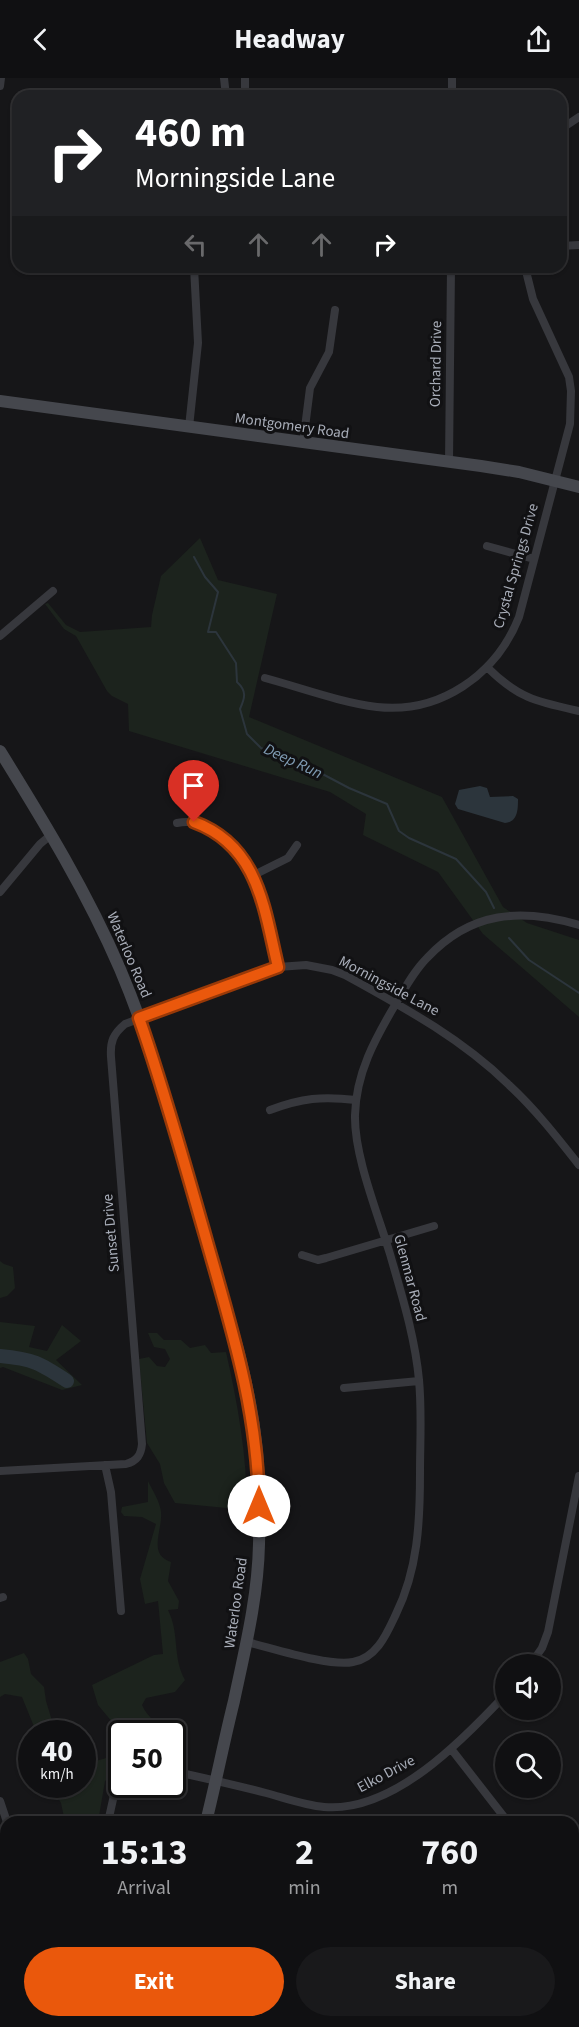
<!DOCTYPE html>
<html lang="en">
<head>
<meta charset="utf-8">
<style>
	body { margin:0; font-family:"Source Sans 3",sans-serif; background:#19191b; color:#f1f3f6; height:100vh; display:flex; flex-direction:column; font-size:22px; white-space:nowrap }
	* { box-sizing:border-box; margin:0 }
	p { font-size:20px; color:#9c9d9f }
	.icon { flex:none; width:33px; height:33px; fill:none; stroke:currentColor; stroke-width:2; stroke-linecap:round; stroke-linejoin:round }
	.map { position:relative; flex:1; overflow:hidden }
	.panel { position:absolute; left:0px; top:1738px; width:579px; height:212px; display:flex; flex-direction:column; background:#101012; border-radius:18px 18px 0 0; box-shadow:0 2px 4px #0004,0 0 0 2px #303032 }
	.panel>* { flex:none }
	.top-card { position:absolute; left:12px; top:12px; width:555px; height:183px; border-radius:18px; box-shadow:0 2px 4px #0004,0 0 0 2px #303032; background:#202124; color:#fff; overflow:hidden }
	.buttons { position:absolute; left:495px; top:1576px; display:grid; gap:12px }
	.buttons a { display:grid; place-items:center; width:66px; height:66px; border-radius:50%; background:#101012; box-shadow:0 2px 4px #0004,0 0 0 2px #303032; font-size:30px }
	.speed { position:absolute; left:18px; top:1642px; display:flex; gap:12px; font-size:30px; font-weight:700; text-align:center }
	.speed>* { display:grid; place-content:center; width:78px; height:78px; border-radius:50%; background:#101012; box-shadow:0 2px 4px #0004,0 0 0 2px #303032; line-height:1 }
	.speed small { font-size:15px; font-weight:400 }
	.speed .limit { border:3px solid #111; border-radius:9px; background:#fff; color:#111 }
	.pin { position:absolute; display:grid; place-items:center; width:51px; height:51px; color:#fff; margin:-62px -26px; border-radius:50% 50% 50% 0; rotate:-45deg; box-shadow:0 0 6px #0007 }
	.pin .icon { rotate:45deg }
	.me { position:absolute; width:66px; margin:-33px; rotate:0deg; stroke-linejoin:round; filter:drop-shadow(0 0 4px #0008) }
	.turn { display:flex; align-items:center; gap:21px; height:126px; padding:0 24px; font-size:27px }
	.turn .icon { width:78px; height:78px; stroke-width:2.5 }
	.turn b { display:block; font-size:42px; line-height:51px }
	.lanes { display:flex; align-items:center; height:57px; padding:0 24px; background:#0003; justify-content:center; gap:30px; direction:ltr }
	.lanes .off { opacity:.35 }
	.eta { display:flex; justify-content:space-evenly; align-items:center; height:102px; text-align:center }
	.eta b { font-size:36px; font-weight:700; line-height:42px }
	.primary-button { display:flex; gap:12px; margin-top:auto; padding:12px 24px }
	.primary-button a { flex:1; height:69px; border-radius:36px; background:#ea580c; color:#fff; font-size:24px; font-weight:700; line-height:69px; text-align:center }
	.primary-button a+a { background:#19191b; color:#f1f3f6 }
	header { display:flex; justify-content:space-between; align-items:center; height:78px; padding:0 24px; background:#101012; font-size:27px; font-weight:700 }
	.map>svg:first-child { display:block }
	.green { fill:#1c231d }
	.water { fill:#2c353c }
	.lines { fill:none; stroke-linecap:round; stroke-linejoin:round }
	.stream { stroke:#2c353c; stroke-width:2 }
	.river { stroke:#2c353c; stroke-width:14 }
	.minor { stroke:#37383d; stroke-width:8 }
	.secondary { stroke:#45474d; stroke-width:12 }
	.motorway { stroke:#63666e; stroke-width:15 }
	.route-casing { stroke:#983908; stroke-width:15 }
	.route { stroke:#ea580c; stroke-width:10 }
	.labels { text-anchor:middle; dominant-baseline:central; stroke-width:6; stroke-linejoin:round; paint-order:stroke }
	.street-label { font-size:15px; fill:#a8adb8; stroke:#111113 }
	.water-label { font-size:16px; font-style:italic; fill:#7f9bb3; stroke:#111113 }
</style>
</head>
<body>
<header><svg class="icon" aria-label="back" viewBox="0 0 24 24"><path d="M15 5l-7 7 7 7"/></svg>Headway<svg class="icon" aria-label="share" viewBox="0 0 24 24"><path d="M12 15V3M7 8l5-5 5 5M5 13v7h14v-7"/></svg></header>
<div class="map">
<svg width="579" height="1949" viewBox="0 0 579 1949">
	<rect width="100%" height="100%" fill="#161618"/>
	<!-- green -->
	<path class="green" d="M200,460L218,502L277,516L249,639L442,719L503,829L527,845L579,862V939L483,856L438,794L363,757L366,736L330,714L129,653L128,626L112,618L107,613L76,558L64,551L45,526L48,525L66,547L80,554L151,549L152,537L161,498Z
		M0,1183L4,1186L13,1189L15,1210L7,1218L0,1220Z
		M0,1244L35,1248L29,1269L47,1273L62,1247L81,1263L56,1282L82,1307L62,1312L3,1289L0,1290Z
		M148,1255H157L164,1262H181L190,1270L205,1267L211,1275L226,1274C238,1327 247,1378 247,1432L175,1425L164,1405L160,1386L147,1365L139,1281L149,1279L157,1288L165,1289L170,1281L165,1271L154,1269Z
		M148,1403C152,1412 160,1423 161,1434C163,1452 147,1476 171,1484L168,1503L179,1523L178,1531L168,1532C180,1556 172,1579 185,1602L175,1614L146,1620L142,1627C147,1639 158,1644 161,1656H136L127,1651H118L98,1627L92,1607L154,1577L163,1576L158,1523L145,1526L140,1501L156,1446L142,1439L124,1438L121,1434L122,1429L148,1424Z
		M24,1575L28,1581L31,1596L44,1609L46,1623L56,1656H37L22,1619L5,1616L0,1619V1584Z
		M120,1676L121,1691L105,1703L98,1744H65L61,1725L50,1707H82L83,1681L96,1683Z"/>
	<!-- water -->
	<path class="water" d="M480,708L487,710L490,719L513,718L518,721C518,731 518,744 505,745L458,731L455,726L459,712Z
		M140,1736C150,1736 156,1736 162,1744H122L128,1738Z"/>
	<g class="lines">
		<!-- stream -->
		<path class="stream" d="M194,479L205,499L218,514L208,554H216L236,585L237,604C247,613 245,620 240,631L247,656L261,670L313,691L349,710L387,726L399,753L409,760L456,781L486,814L494,830
			M509,860L529,882L579,915"/>
		<!-- river -->
		<path class="river" d="M0,1278C33,1281 40,1285 67,1303"/>
		<!-- minor -->
		<path class="minor" d="M224,0L226,18
			M0,8L1,0
			M245,18V0
			M452,18V0
			M561,51L579,39
			M561,168L579,167
			M189,349L198,265L194,189
			M303,365L310,310L329,274L335,232
			M449,384L451,189
			M487,468L534,481
			M0,558L53,513
			M488,590C519,621 538,624 579,633
			M265,600C302,610 339,624 377,629C440,636 496,597 519,539L570,346L571,313L569,299L533,221L525,189
			M177,745C192,742 203,746 216,754C261,784 266,841 278,889
			M254,797L288,780L297,767
			M0,814L40,766L52,756
			M270,1032C302,1020 322,1018 356,1022
			M302,1177L318,1182L326,1180L434,1148
			M344,1310L419,1303
			M105,1387L111,1414L121,1533
			M0,1393L126,1386C137,1383 141,1377 142,1366L111,979C110,964 113,956 125,946L278,889L306,887L332,892L345,897C403,929 461,960 509,1007C535,1031 557,1059 579,1087
			M0,1520L3,1519
			M247,1564C272,1570 330,1589 353,1584C377,1580 387,1555 396,1536C418,1491 420,1444 420,1395C420,1364 422,1333 419,1302C415,1259 402,1218 390,1176C378,1136 354,1078 355,1037C356,995 375,961 395,927C405,910 414,893 427,880C471,833 521,830 579,847
			M530,1587L542,1570L548,1554L579,1398
			M452,1672L508,1744
			M172,1693C204,1700 235,1707 266,1715C285,1720 305,1727 324,1729C393,1735 463,1662 506,1616
			M0,1723L7,1744
			M108,1744L114,1717L122,1707
			M573,1796L579,1795
			M0,1848H6"/>
		<!-- secondary -->
		<path class="secondary" d="M0,323L481,388L519,394L579,409
			M0,673C44,744 87,814 120,891C156,976 179,1067 204,1156C224,1224 248,1293 256,1364C260,1398 260,1433 259,1466C258,1519 245,1571 234,1623C224,1663 216,1704 206,1744
			M201,1944L202,1949"/>
		<!-- motorway -->
		<path class="motorway" d="M0,1869H6
			M573,1896L579,1893
			M0,1897H6
			M0,1931L6,1932
			M573,1931L579,1928
			M46,1944L54,1949
			M143,1944L184,1949
			M523,1949L539,1944"/>
	</g>
	<g class="lines">
		<!-- route casing -->
		<g class="route-casing">
			<path id="route" d="M194,744C259,768 264,831 278,889L139,940C164,1011 184,1084 205,1157C231,1249 258,1332 259,1428"/>
		</g>
		<!-- route -->
		<use href="#route" class="route"/>
	</g>
	<g class="labels">
		<!-- street labels -->
		<g class="street-label">
			<text transform="translate(436 286) rotate(-89)">Orchard Drive</text>
			<text transform="translate(292 348) rotate(8)">Montgomery Road</text>
			<text transform="translate(516 488) rotate(-74)">Crystal Springs Drive</text>
			<text transform="translate(129 877) rotate(67)">Waterloo Road</text>
			<text transform="translate(389 908) rotate(28)">Morningside Lane</text>
			<text transform="translate(111 1155) rotate(-95)">Sunset Drive</text>
			<text transform="translate(410 1200) rotate(75)">Glenmar Road</text>
			<text transform="translate(236 1525) rotate(-82)">Waterloo Road</text>
			<text transform="translate(386 1696) rotate(-28)">Elko Drive</text>
		</g>
		<!-- water labels -->
		<g class="water-label">
			<text transform="translate(293 683) rotate(25)">Deep Run</text>
		</g>
	</g>
</svg>
<div class="buttons">
<a><svg class="icon" aria-label="sound" viewBox="0 0 24 24"><path d="M4 9h4l5-4v14l-5-4H4zM17 9q2 3 0 6"/></svg></a>
<a><svg class="icon" aria-label="search" viewBox="0 0 24 24"><circle cx="10" cy="10" r="6"/><path d="M15 15l6 6"/></svg></a>
</div>
<div class="speed"><div>40<small>km/h</small></div><div class="limit">50</div></div>
<div class="pin" style="left:194px;top:744px;background:#d93025"><svg class="icon" aria-label="arrive" viewBox="0 0 24 24"><path d="M6 21V4h12l-3 4 3 4H6"/></svg></div>
<svg class="me" style="left:259px;top:1428px" viewBox="-20 -20 40 40"><circle r="19" fill="#fff"/><path d="M0-13L10 11 0 6-10 11z" fill="#ea580c"/></svg>
<div class="top-card">
<div class="turn"><svg class="icon" aria-label="right" viewBox="0 0 24 24"><path d="M7 20v-9h11M14 6l5 5-5 5"/></svg><div><b>460 m</b>Morningside Lane</div></div>
<div class="lanes"><svg class="icon off" aria-label="left" viewBox="0 0 24 24"><path d="M17 20v-9H6M10 6l-5 5 5 5"/></svg><svg class="icon off" aria-label="ahead" viewBox="0 0 24 24"><path d="M12 20V5M6 11l6-6 6 6"/></svg><svg class="icon off" aria-label="ahead" viewBox="0 0 24 24"><path d="M12 20V5M6 11l6-6 6 6"/></svg><svg class="icon" aria-label="right" viewBox="0 0 24 24"><path d="M7 20v-9h11M14 6l5 5-5 5"/></svg></div>
</div>
<section class="panel">
<div class="eta">
<div><b>15:13</b><p>Arrival</p></div>
<div><b>2</b><p>min</p></div>
<div><b>760</b><p>m</p></div>
</div>
<div class="primary-button"><a>Exit</a><a>Share</a></div>
</section>
</div>
</body>
</html>
